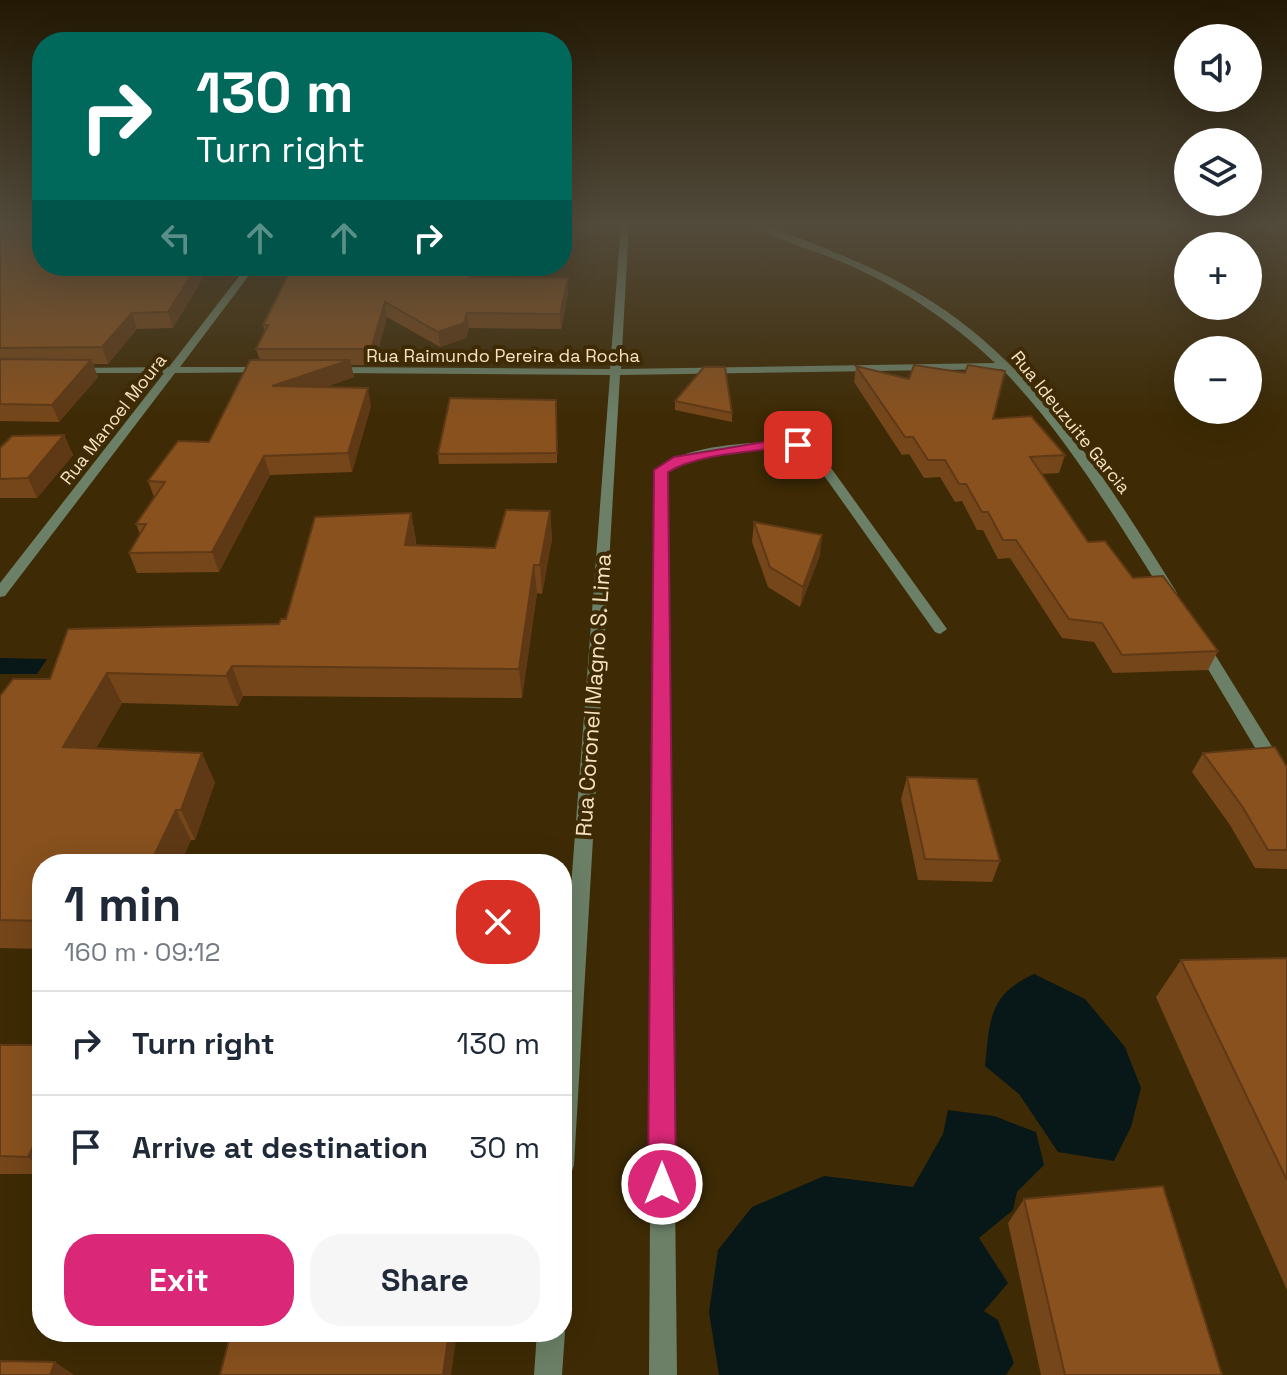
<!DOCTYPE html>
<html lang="en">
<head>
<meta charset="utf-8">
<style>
	body { margin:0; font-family:"Space Grotesk",sans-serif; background:#f6f6f7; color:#1f2937; height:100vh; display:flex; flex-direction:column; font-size:30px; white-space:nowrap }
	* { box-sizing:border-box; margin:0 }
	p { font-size:26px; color:#747a83 }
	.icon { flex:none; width:44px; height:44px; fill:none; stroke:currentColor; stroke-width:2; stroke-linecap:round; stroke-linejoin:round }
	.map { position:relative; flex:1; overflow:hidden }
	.sheet { position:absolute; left:32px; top:854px; width:540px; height:488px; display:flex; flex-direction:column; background:#fff; border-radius:32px; box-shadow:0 8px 32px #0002 }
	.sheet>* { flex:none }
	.top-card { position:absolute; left:32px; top:32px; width:540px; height:244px; border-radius:32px; box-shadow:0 8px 32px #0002; background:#00695c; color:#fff; overflow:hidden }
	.tools { position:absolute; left:1174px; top:24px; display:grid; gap:16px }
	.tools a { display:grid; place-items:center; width:88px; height:88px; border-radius:50%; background:#fff; box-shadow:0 8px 32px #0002; font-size:40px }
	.pin { position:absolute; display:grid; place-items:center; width:68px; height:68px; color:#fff; margin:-34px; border-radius:16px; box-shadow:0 4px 12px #0006 }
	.me { position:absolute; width:88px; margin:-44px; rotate:0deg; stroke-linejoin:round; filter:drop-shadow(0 0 6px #0008) }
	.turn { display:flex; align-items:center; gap:28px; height:168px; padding:0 32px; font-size:36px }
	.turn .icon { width:104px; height:104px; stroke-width:2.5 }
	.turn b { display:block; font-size:56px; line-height:68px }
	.lanes { display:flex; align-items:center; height:76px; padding:0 32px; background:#0003; justify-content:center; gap:40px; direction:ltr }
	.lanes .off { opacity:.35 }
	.round { display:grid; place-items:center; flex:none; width:84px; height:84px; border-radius:32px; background:#f6f6f7 }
	.summary { display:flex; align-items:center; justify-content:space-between; height:136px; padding:0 32px }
	h1 { font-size:48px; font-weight:700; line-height:60px }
	.cta { display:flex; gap:16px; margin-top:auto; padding:16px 32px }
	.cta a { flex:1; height:92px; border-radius:32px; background:#db2777; color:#fff; font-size:32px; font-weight:700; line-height:92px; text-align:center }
	.cta a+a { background:#f6f6f7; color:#1f2937 }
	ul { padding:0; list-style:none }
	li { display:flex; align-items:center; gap:24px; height:104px; padding:0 32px; border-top:2px solid #e0e1e3 }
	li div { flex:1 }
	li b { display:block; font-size:30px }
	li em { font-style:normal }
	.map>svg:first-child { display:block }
	.water { fill:#081718 }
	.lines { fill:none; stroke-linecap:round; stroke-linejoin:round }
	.minor { fill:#6b8067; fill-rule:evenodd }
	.wall { fill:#75461a }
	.shaded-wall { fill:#5f3915 }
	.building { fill:#88511e; stroke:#5f3915; stroke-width:2 }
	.route { fill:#db2777; stroke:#8e194d; stroke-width:2 }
	.labels { text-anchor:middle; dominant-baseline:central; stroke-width:8; stroke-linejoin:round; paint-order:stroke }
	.far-street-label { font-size:18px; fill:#f6e1c0; stroke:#3e2b05 }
	.street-label { font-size:22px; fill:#f6e1c0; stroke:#3e2b05 }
</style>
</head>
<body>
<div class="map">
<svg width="1287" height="1375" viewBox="0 0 1287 1375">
	<rect width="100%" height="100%" fill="#3e2b05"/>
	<!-- water -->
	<path class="water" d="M0,658L47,659L37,674H0Z
		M1034,974L1085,999L1125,1047L1141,1088L1131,1127L1114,1161L1058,1152L1019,1094L985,1066C990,1020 988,995 1034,974Z
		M948,1110L994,1116L1036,1132L1044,1165L1017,1192L1013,1210L979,1238L1008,1283L984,1311L998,1320L1014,1363L1006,1375H719L709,1312L718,1250L752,1207L824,1176L913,1187L943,1134Z"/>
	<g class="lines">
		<!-- minor -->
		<path class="minor" d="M621,224H629L621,369L995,363C950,320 900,287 842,262C813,250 778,241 752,224H763C816,245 870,264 918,293C1034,361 1108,482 1177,593L1170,597L1165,596C1114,517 1068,437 1002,369L620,375L574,1165L571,1174L562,1177V1005L610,375L334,373L329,370L334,367L610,369Z
			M247,266H256L180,367H266L271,370L270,372L175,373L5,596L0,597V583L164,373H74L69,370L70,368L169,367Z
			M779,442L816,447L947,629L940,634L935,632L808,453C764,442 707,450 667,472L677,1375H649L655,470C682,446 743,443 779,442Z
			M1201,639L1206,640L1287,771V793L1281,791L1193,644Z
			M562,1326L565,1332L562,1375H534L537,1332H562Z"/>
	</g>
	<!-- wall -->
	<path class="wall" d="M0,224L210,266L173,328L137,329L108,364H93L98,377L59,422L0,421Z
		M444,266L442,272L471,271L472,277L568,293L561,329L469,328L466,338L440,347L387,317L374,365H351L354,377L326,387L371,406L352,472L270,475L219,572L137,573L129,553L140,534L136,524L154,497L148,481L209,442L260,360L256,349L265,332L263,325Z
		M856,366L993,419L1065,455L1059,473L1042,474L1088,542L1133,578L1218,651L1208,670L1113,673L1094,642L1062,638L1010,558L998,559L983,530H977L962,501L955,502L940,477L924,478L909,454L902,455L854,382Z
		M675,401L732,413V422L675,410Z
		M557,410V463L439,464L438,454Z
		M64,435L73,455L37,498H0V448Z
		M550,511L552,539L542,594L537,593L522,698L243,696L238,706L122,703L96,748L215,782L195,840H191L180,864H42V949L0,948V696L50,679L279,624L411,513L416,541V546L495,548Z
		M754,522L820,555L800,607L768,587L752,542Z
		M1203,753L1287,767V869L1255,868L1230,825L1192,772Z
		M907,777L1000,861L992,882L918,880L901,799Z
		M1287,958V1290L1156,997L1181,960Z
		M0,1045H42V1174H0Z
		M1024,1199L1222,1375H1041L1008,1223Z"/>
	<!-- shaded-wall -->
	<path class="shaded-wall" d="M197,266H210L173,328L168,312Z
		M438,266H444L439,286L437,272Z
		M568,278V293L561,329L560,314Z
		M385,302L387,317L374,365L371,349Z
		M132,313L137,329L108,364L102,347Z
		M467,313L469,328L466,338L440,347L438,332Z
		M91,360L98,377L59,422L52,405Z
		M350,360L354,377L277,404L272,386Z
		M368,388L371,406L352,472L348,453Z
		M64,435L73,455L37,498L28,478Z
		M264,456L270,475L219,572L212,552Z
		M550,511L552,539L542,594L540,565Z
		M411,513L416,541L411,574L405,545Z
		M822,535L820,555L800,607L803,587Z
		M534,565L537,593L522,698L519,669Z
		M232,666L243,696L238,706L226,676Z
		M107,673L122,703L80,777L63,747Z
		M202,753L215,782L195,840L181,810Z
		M176,810L191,840L180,864H150Z
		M42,1128V1170L28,1157Z
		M449,1332H457L451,1375H443Z
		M55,1362L74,1375H50Z"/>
	<!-- building -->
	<path class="building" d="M0,224H42V266H197L168,312L132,313L102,347L0,348Z
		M293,266H438L437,272L471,271L470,277L568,278L560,314L467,313L464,323L438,332L385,302L371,349H256L268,325H263Z
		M0,359L91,360L52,405L0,404Z
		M250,360H350L272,386L368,388L348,453L264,456L212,552L129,553L146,524H136L165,482L148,481L178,441L209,442Z
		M914,365L965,373L968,365L1005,371L993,419L1031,416L1065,455L1030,457L1088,542L1105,541L1133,578L1163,576L1218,651L1122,655L1102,623L1069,619L1016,540H1003L988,512H982L966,484H959L945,460H928L913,437H905L856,366L909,379Z
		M704,367H725L732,413L675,401Z
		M450,398L556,400L557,453L438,454Z
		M64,435L28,478L0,479V448L12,436Z
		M506,510L550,511L540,565H534L519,669L232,666L226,676L107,673L63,747L202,753L181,810H176L150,864H42V921L0,920V696L13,679H50L68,629L279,624L281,619H286L315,517L411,513L405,545L495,548Z
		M754,522L822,535L803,587L770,567Z
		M1275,747L1287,767V850H1268L1242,806L1203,753Z
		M907,777L977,779L1000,861L925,859Z
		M1287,958V1180L1181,960Z
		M0,1045H42V1128L28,1157L0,1156Z
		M1163,1186L1222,1375H1065L1024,1199Z
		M231,1332H449L443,1375H220Z
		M0,1361L55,1362L50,1375H0Z"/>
	<!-- sky -->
	<linearGradient id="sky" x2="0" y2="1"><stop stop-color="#221803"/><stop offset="0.54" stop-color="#524a3b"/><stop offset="1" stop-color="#524a3b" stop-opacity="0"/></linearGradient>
	<rect width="1287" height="417" fill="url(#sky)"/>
	<!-- route -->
	<path class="route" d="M770,441H798L805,445C795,452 780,448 768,449C736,453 695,456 668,472L676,1184L672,1194L662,1198L652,1194L648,1184L654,470L674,457Z"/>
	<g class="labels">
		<!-- far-street labels -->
		<g class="far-street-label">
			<text x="503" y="355">Rua Raimundo Pereira da Rocha</text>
			<text transform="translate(113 419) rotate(-52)">Rua Manoel Moura</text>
			<text transform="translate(1071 422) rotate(51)">Rua Ideuzuite Garcia</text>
		</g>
		<!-- street labels -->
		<g class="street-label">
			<text transform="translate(593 695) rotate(-86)">Rua Coronel Magno S. Lima</text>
		</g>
	</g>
</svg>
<div class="tools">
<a><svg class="icon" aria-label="sound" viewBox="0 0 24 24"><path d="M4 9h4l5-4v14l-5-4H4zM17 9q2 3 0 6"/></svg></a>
<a><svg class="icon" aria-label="layers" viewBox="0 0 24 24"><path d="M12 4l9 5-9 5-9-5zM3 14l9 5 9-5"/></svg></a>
<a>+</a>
<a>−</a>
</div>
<div class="pin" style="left:798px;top:445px;background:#d93025"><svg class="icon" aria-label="arrive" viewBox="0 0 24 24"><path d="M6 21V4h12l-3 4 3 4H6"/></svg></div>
<svg class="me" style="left:662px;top:1184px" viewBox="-20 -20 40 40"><circle r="17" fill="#db2777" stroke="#fff" stroke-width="3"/><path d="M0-11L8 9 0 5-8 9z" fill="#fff"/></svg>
<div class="top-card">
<div class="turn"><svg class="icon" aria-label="right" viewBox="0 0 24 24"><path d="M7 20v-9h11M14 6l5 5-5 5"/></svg><div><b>130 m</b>Turn right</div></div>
<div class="lanes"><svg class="icon off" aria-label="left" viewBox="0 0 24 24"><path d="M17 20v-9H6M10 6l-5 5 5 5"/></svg><svg class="icon off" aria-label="ahead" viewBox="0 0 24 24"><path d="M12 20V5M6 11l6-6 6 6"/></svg><svg class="icon off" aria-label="ahead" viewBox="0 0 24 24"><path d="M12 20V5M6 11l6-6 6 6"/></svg><svg class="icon" aria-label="right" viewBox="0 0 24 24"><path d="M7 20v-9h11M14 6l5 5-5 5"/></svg></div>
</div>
<section class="sheet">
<div class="summary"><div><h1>1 min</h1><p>160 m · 09:12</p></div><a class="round" style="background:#d93025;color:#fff"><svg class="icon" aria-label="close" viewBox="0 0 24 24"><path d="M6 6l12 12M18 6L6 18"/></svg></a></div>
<ul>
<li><svg class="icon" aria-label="right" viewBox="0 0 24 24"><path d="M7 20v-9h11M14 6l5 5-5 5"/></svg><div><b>Turn right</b></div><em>130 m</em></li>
<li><svg class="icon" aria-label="arrive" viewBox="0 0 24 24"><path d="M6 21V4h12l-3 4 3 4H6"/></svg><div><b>Arrive at destination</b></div><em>30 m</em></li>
</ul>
<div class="cta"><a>Exit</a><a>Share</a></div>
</section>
</div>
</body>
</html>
